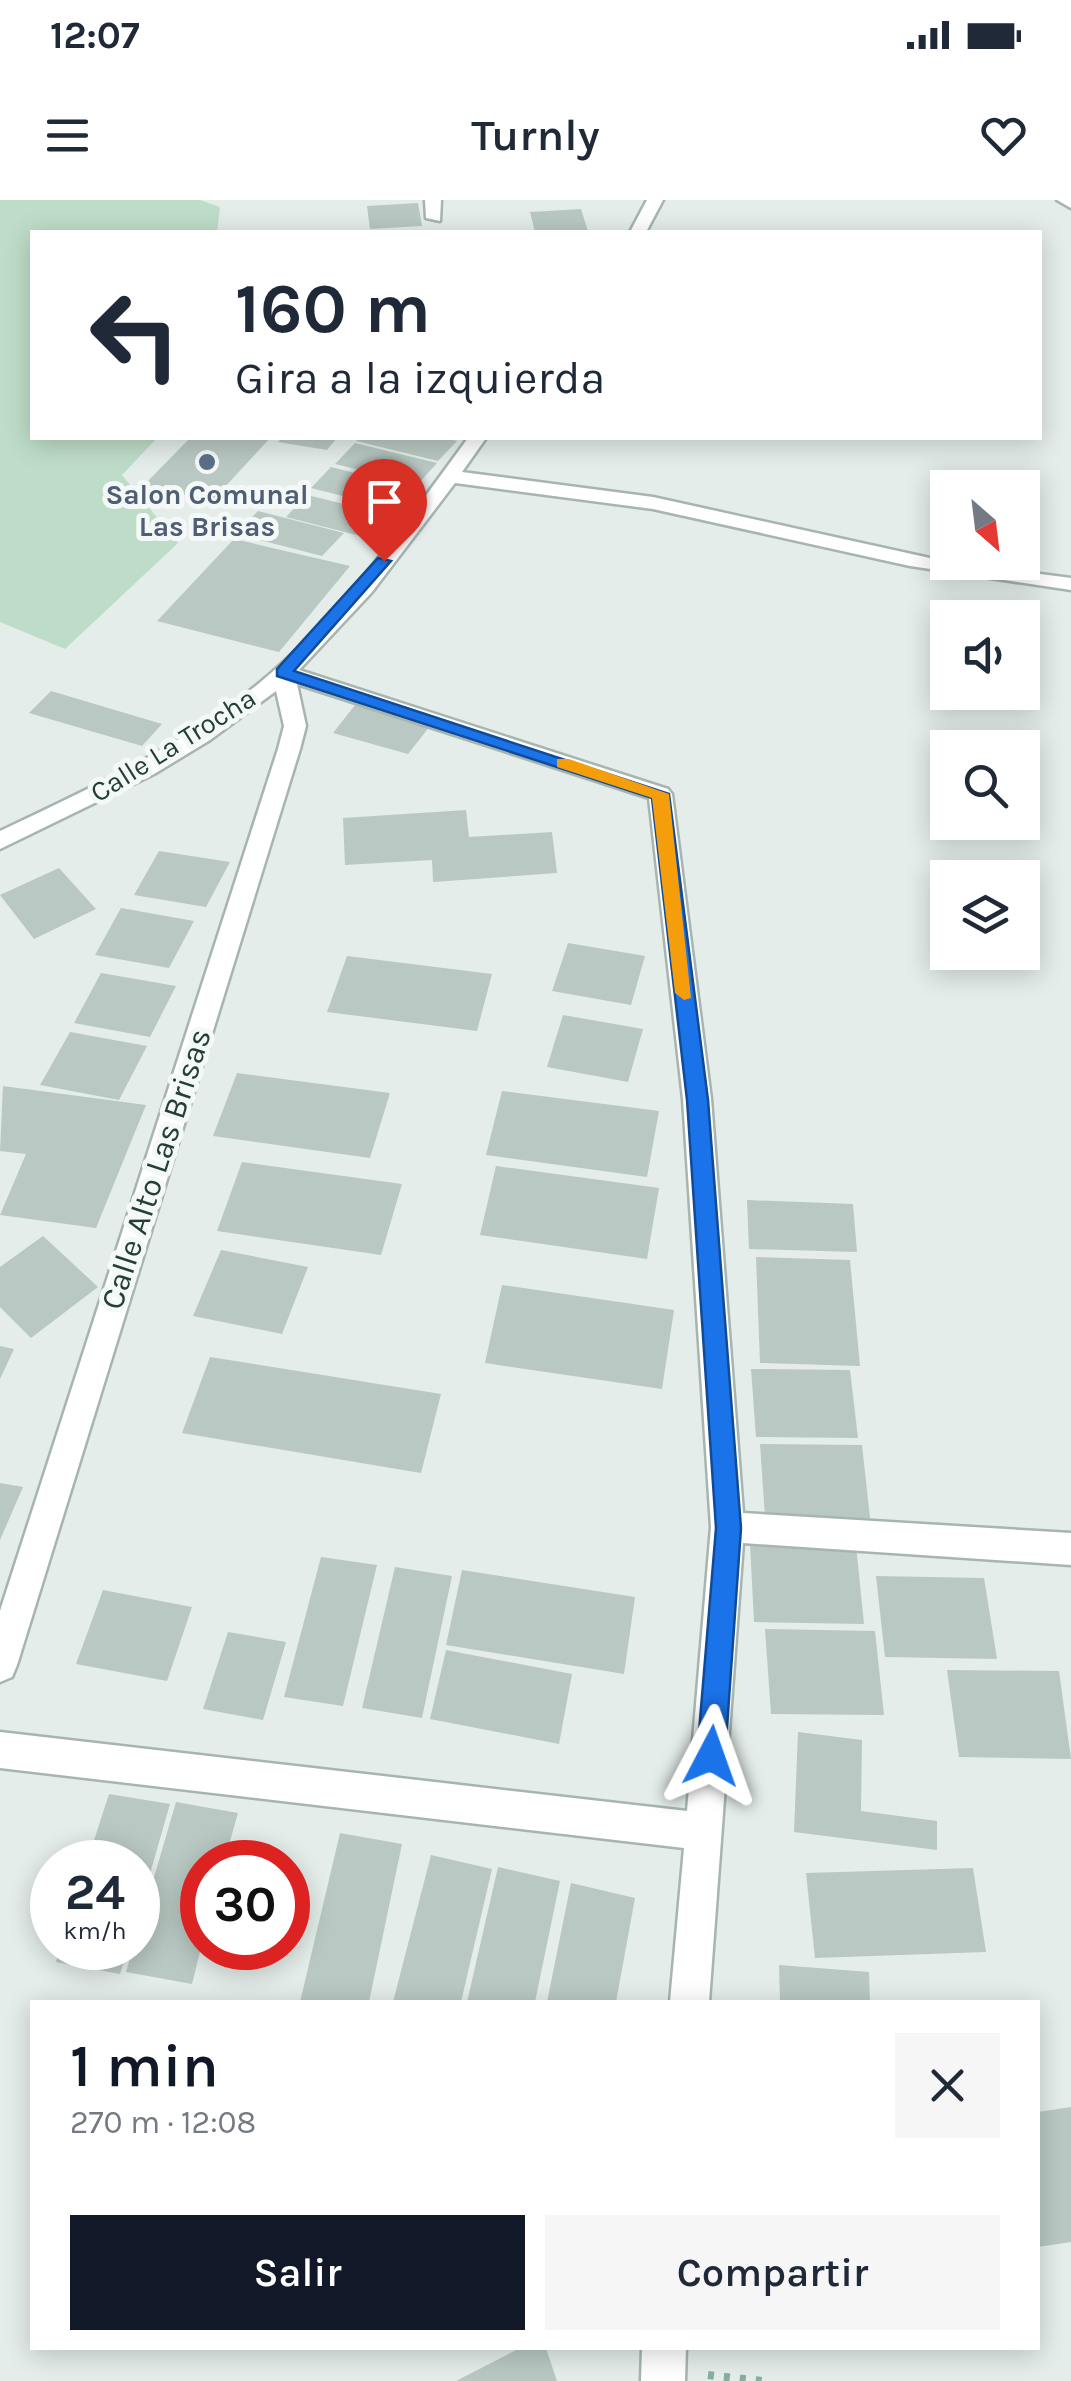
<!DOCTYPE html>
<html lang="es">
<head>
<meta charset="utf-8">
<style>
	body { margin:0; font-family:Karla,sans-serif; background:#f6f6f7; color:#1f2937; height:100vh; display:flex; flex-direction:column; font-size:38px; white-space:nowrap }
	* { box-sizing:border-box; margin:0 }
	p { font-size:32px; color:#747a83 }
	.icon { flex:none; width:55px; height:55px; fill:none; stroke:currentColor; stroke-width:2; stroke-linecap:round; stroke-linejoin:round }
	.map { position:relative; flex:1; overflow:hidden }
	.sheet { position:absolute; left:30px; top:1800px; width:1010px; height:350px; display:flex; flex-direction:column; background:#fff; border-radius:0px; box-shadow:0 5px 25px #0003 }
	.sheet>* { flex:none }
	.banner { position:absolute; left:30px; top:30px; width:1012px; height:210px; border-radius:0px; box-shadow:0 5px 25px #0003; background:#fff; color:#1f2937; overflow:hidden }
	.needle { width:65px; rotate:152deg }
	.tools { position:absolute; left:930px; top:270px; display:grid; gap:20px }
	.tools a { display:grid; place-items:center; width:110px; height:110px; border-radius:0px; background:#fff; box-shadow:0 5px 25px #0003; font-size:50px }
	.speed { position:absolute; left:30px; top:1640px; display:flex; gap:20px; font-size:50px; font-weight:700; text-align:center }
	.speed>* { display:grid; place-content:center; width:130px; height:130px; border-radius:50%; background:#fff; box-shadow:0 5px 25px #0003; line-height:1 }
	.speed small { font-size:25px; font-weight:400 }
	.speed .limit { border:15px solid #d22; background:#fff; color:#111 }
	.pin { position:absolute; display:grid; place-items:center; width:85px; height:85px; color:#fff; margin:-102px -42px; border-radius:50% 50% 50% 0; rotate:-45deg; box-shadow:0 0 10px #0007 }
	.pin .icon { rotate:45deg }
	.me { position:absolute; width:110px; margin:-55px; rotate:4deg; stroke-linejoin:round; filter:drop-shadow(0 0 8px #0008) }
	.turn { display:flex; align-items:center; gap:35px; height:210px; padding:0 40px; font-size:45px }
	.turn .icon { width:130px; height:130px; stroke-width:2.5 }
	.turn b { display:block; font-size:70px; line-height:85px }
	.round { display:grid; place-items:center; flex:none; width:105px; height:105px; border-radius:0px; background:#f6f6f7 }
	.head { display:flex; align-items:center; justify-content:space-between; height:170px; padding:0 40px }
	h1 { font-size:60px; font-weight:600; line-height:75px; color:#111827 }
	.cta { display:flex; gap:20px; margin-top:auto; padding:20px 40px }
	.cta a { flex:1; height:115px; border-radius:0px; background:#111827; color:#fff; font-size:40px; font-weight:600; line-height:115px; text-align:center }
	.cta a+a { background:#f6f6f7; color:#1f2937 }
	.status { display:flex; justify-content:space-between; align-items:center; height:70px; padding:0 50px; background:#fff; direction:ltr }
	.status svg { height:28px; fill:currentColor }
	header { display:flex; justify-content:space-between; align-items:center; height:130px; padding:0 40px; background:#fff; font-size:45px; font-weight:600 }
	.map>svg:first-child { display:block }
	.green { fill:#beddc8 }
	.building { fill:#b9c8c2 }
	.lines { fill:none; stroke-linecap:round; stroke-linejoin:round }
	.minor-casing { stroke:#a7b5b0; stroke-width:5 }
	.path { stroke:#85afa4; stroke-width:8; stroke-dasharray:6 10; stroke-linecap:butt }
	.minor { fill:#fff; fill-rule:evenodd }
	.route { fill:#1a73e8; stroke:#114b97; stroke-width:2.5 }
	.slow { fill:#f59e0b }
	.service-dot { fill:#5c6f8a; stroke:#f4f9f7; stroke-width:4 }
	.labels { text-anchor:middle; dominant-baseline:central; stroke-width:10; stroke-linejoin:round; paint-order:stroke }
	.far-service-label { font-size:28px; font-weight:bold; fill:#4e5e75; stroke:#f4f9f7 }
	.far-street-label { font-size:28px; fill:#243e38; stroke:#f4f9f7 }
	.street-label { font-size:32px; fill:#243e38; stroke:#f4f9f7 }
</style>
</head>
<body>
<div class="status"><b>12:07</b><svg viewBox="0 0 49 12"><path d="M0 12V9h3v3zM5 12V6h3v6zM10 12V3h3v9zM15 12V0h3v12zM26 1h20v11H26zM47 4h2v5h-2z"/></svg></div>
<header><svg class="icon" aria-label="menu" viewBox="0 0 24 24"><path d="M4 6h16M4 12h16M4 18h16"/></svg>Turnly<svg class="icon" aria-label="heart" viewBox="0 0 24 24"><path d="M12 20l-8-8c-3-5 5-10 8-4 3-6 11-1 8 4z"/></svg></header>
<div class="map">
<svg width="1071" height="2181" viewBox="0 0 1071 2181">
	<rect width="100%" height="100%" fill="#e4ede9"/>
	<!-- green -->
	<path class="green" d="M0,0H200L220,7L217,32H32V238H157L122,275L178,343L65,449L0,422Z"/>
	<!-- building -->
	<path class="building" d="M418,3L422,26L370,29L367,6Z
		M581,9L588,31L535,32L530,12Z
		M190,238H270L212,301L143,286Z
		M282,238H337L327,250L278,242Z
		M359,238H444L457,241L438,261L356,241Z
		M355,243L437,263L418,284L335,264Z
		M331,267L415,288L395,309L311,288Z
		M307,295L393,316L372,339L286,317Z
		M258,311L344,333L322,356L236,334Z
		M234,339L350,366L279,452L157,421Z
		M51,491L162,524L142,546L29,513Z
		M355,505L430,526L408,554L333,533Z
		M466,610L469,637L552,632L557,673L433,682L432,660L345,665L343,618Z
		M159,651L230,662L206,707L134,695Z
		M59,668L96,709L34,739L0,695Z
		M121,708L194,721L169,768L95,755Z
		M568,743L645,756L631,805L552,791Z
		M347,756L492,774L477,831L327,812Z
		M101,773L176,786L150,837L74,823Z
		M563,815L643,829L628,882L547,867Z
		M70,832L147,846L119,900L40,885Z
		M237,873L390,893L370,958L213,936Z
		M3,886L146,905L96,1028L0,1015L26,954L0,951Z
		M502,891L659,911L647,977L486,955Z
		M242,962L402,984L381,1055L217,1031Z
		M496,966L659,988L647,1059L480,1035Z
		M747,1000L853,1004L857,1052L749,1049Z
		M43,1036L98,1087L31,1138L0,1107V1067Z
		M221,1050L308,1067L282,1134L193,1116Z
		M756,1057L850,1060L860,1166L760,1163Z
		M502,1085L674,1110L662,1189L485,1163Z
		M0,1146L14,1149L0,1179Z
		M210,1157L441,1194L421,1273L182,1233Z
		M751,1169L850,1170L858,1238L756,1237Z
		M760,1244L862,1245L870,1318L765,1317Z
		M0,1283L23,1287L0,1340Z
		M750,1344L856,1345L864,1424L754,1422Z
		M321,1357L377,1365L343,1506L284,1497Z
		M395,1367L452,1376L422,1518L362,1508Z
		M462,1370L635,1397L624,1474L446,1445Z
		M876,1376L984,1378L997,1459L885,1457Z
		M103,1390L192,1407L167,1481L76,1464Z
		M765,1429L875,1431L884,1515L771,1514Z
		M228,1432L286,1442L263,1520L203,1509Z
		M446,1450L572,1474L559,1544L430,1519Z
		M947,1470L1059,1471L1071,1559L959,1557Z
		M798,1532L862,1540L861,1611L937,1621V1650L794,1632Z
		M109,1594L170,1604L139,1712L138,1662H87Z
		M176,1602L238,1613L224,1662H202V1744L192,1784L126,1772L133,1748H138V1732Z
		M340,1633L402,1644L369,1802H300Z
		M431,1655L492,1669L461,1802H393Z
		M498,1667L560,1681L535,1802H467Z
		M973,1668L986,1752L815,1758L806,1673Z
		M571,1683L635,1698L616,1802H547Z
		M60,1748H128L120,1774L56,1762Z
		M779,1765L869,1772L870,1802H780Z
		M1071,1907V2042L1038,2047V1912Z
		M520,2148H546L557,2181H456Z"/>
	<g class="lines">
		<!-- minor casing -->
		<g class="minor-casing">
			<path id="minor" d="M425,0H441L440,21L426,18Z
				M647,0H663L646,32H630Z
				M1057,0H1071V8Z
				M468,238H486L462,272L653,297L948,362L1071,378V390L910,366L653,309L455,283L372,392L299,470L668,589L672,594L711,899L743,1313L1071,1333V1365L743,1343L709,1802H670L684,1648L0,1568V1532L687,1611L711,1327L683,899L649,598L297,484L306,526L300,549L17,1465L12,1477L0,1482V1411L278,549L284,526L276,491L210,540L154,574L0,649V631C89,589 180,547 257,485C341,416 405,324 468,238Z
				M642,2148H686L685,2181H641Z"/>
		</g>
		<!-- path -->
		<path class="path" d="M708,2175L763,2181"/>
		<!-- minor -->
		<use href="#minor" class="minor"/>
	</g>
	<!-- route -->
	<path class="route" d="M378,358L391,361L294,471L669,594L708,900L741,1328L725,1556L721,1566L711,1570L701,1566L697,1556L716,1328L687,900L652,598L277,476V469Z"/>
	<!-- slow -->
	<path class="slow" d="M557,559H569L669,594L691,798L684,800L675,793L652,598L557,567Z"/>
	<!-- markers -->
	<circle class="service-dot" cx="207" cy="262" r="10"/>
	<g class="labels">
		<!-- far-service labels -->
		<g class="far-service-label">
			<text x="207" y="294">Salon Comunal<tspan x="207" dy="32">Las Brisas</tspan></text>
		</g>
		<!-- far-street labels -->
		<g class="far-street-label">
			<text transform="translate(173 545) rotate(-32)">Calle La Trocha</text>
		</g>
		<!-- street labels -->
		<g class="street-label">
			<text transform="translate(156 969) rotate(-72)">Calle Alto Las Brisas</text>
		</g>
	</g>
</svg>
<div class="tools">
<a><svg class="needle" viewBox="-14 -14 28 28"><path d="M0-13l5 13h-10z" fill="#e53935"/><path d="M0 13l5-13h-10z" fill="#747a83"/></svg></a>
<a><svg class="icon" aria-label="sound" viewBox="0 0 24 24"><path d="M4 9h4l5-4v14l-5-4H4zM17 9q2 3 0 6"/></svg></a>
<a><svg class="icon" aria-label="search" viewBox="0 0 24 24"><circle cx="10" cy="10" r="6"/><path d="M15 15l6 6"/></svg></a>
<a><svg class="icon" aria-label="layers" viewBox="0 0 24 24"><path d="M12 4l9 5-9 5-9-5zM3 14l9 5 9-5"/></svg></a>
</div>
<div class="speed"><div>24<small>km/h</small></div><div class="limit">30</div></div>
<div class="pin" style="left:384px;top:361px;background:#d93025"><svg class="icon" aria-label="arrive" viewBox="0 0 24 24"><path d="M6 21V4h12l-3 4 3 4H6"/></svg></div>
<svg class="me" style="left:711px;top:1556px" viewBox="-20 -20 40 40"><path d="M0-17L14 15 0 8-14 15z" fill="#1a73e8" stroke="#fff" stroke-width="4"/></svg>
<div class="banner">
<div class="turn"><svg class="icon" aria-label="left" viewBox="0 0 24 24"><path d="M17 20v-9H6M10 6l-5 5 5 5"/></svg><div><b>160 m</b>Gira a la izquierda</div></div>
</div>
<section class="sheet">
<div class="head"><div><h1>1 min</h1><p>270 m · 12:08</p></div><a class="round"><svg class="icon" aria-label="close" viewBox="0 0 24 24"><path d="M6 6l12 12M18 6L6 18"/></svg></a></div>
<div class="cta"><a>Salir</a><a>Compartir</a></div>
</section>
</div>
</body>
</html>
